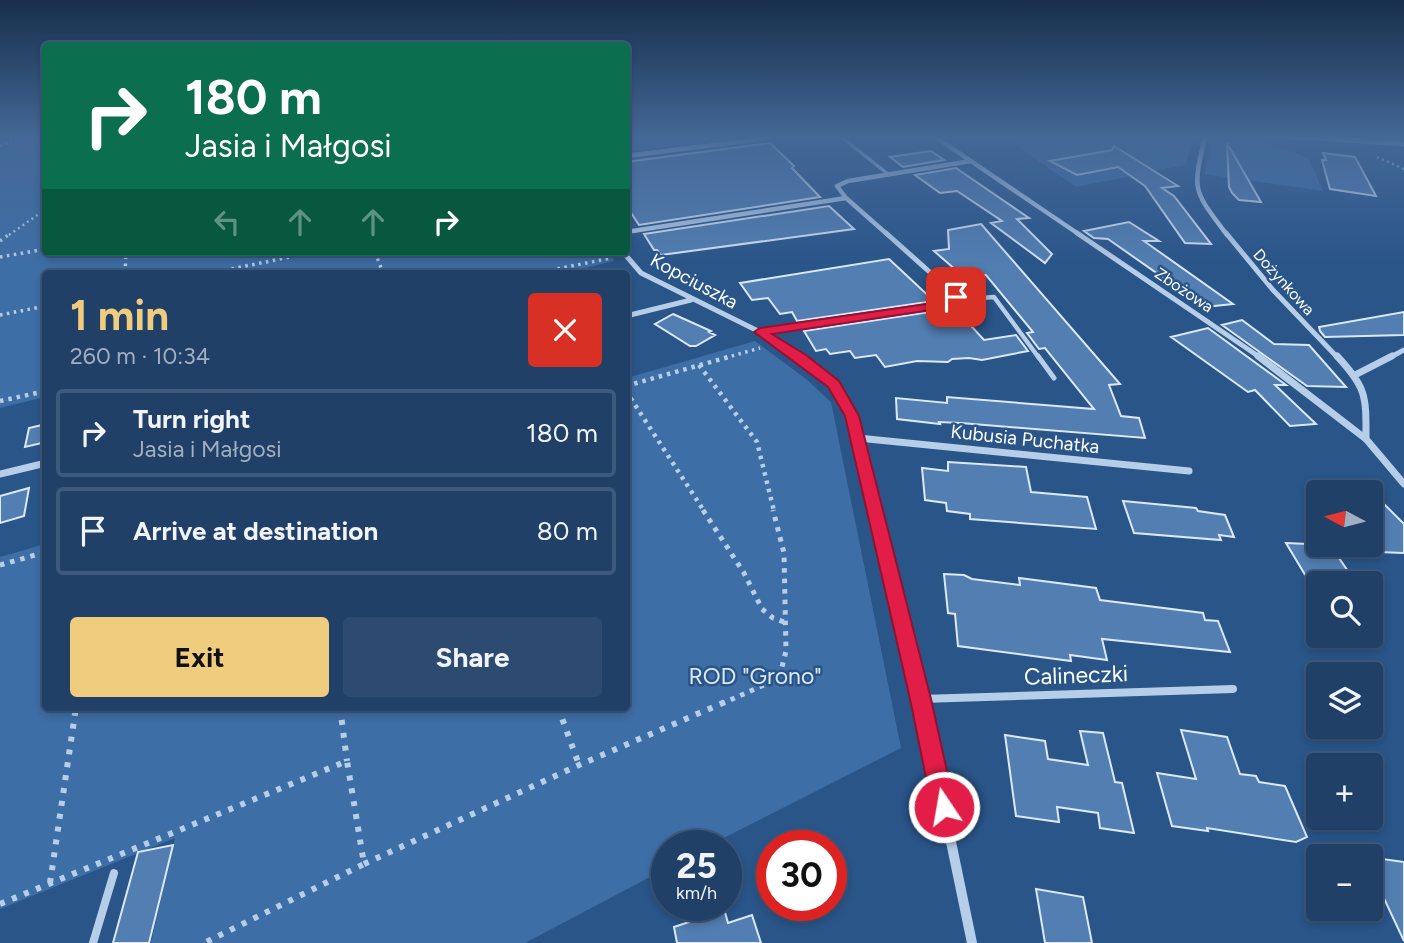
<!DOCTYPE html>
<html lang="en">
<head>
<meta charset="utf-8">
<style>
	body { margin:0; font-family:Figtree,sans-serif; background:#2d4b70; color:#f1f3f6; height:100vh; display:flex; flex-direction:column; font-size:26px; white-space:nowrap }
	* { box-sizing:border-box; margin:0 }
	p { font-size:23px; color:#a2afc0 }
	.icon { flex:none; width:38px; height:38px; fill:none; stroke:currentColor; stroke-width:2; stroke-linecap:round; stroke-linejoin:round }
	.map { position:relative; flex:1; overflow:hidden }
	.panel { position:absolute; left:42px; top:270px; width:588px; height:441px; display:flex; flex-direction:column; background:#204067; border-radius:7px; box-shadow:0 4px 10px #0003,0 0 0 2px #3d597b }
	.panel>* { flex:none }
	.banner { position:absolute; left:42px; top:42px; width:588px; height:214px; border-radius:7px; box-shadow:0 4px 10px #0003,0 0 0 2px #3d597b; background:#0b6e4f; color:#fff; overflow:hidden }
	.needle { width:46px; rotate:277deg }
	.buttons { position:absolute; left:1306px; top:480px; display:grid; gap:14px }
	.buttons a { display:grid; place-items:center; width:77px; height:77px; border-radius:7px; background:#204067; box-shadow:0 4px 10px #0003,0 0 0 2px #3d597b; font-size:35px }
	.speed { position:absolute; left:651px; top:830px; display:flex; gap:14px; font-size:35px; font-weight:700; text-align:center }
	.speed>* { display:grid; place-content:center; width:91px; height:91px; border-radius:50%; background:#204067; box-shadow:0 4px 10px #0003,0 0 0 2px #3d597b; line-height:1 }
	.speed small { font-size:18px; font-weight:400 }
	.speed .limit { border:10px solid #d22; background:#fff; color:#111 }
	.pin { position:absolute; display:grid; place-items:center; width:60px; height:60px; color:#fff; margin:-30px; border-radius:14px; box-shadow:0 4px 10px #0006 }
	.me { position:absolute; width:77px; margin:-38px; rotate:348deg; stroke-linejoin:round; filter:drop-shadow(0 0 5px #0008) }
	.turn { display:flex; align-items:center; gap:24px; height:147px; padding:0 28px; font-size:32px }
	.turn .icon { width:91px; height:91px; stroke-width:2.5 }
	.turn b { display:block; font-size:49px; line-height:60px }
	.lanes { display:flex; align-items:center; height:66px; padding:0 28px; background:#0003; justify-content:center; gap:35px; direction:ltr }
	.lanes .off { opacity:.35 }
	.round { display:grid; place-items:center; flex:none; width:74px; height:74px; border-radius:7px; background:#2d4b70 }
	.head { display:flex; align-items:center; justify-content:space-between; height:119px; padding:0 28px }
	h1 { font-size:42px; font-weight:700; line-height:52px; color:#f0cd7e }
	.cta { display:flex; gap:14px; margin-top:auto; padding:14px 28px }
	.cta a { flex:1; height:80px; border-radius:7px; background:#f0cd7e; color:#111; font-size:28px; font-weight:700; line-height:80px; text-align:center }
	.cta a+a { background:#2d4b70; color:#f1f3f6 }
	ul { padding:0; list-style:none }
	li { display:flex; align-items:center; gap:21px; height:88px; margin:0 14px 10px; padding:0 14px; border:4px solid #3d597b; border-radius:7px }
	li div { flex:1 }
	li b { display:block; font-size:26px }
	li em { font-style:normal }
	.map>svg:first-child { display:block }
	.green { fill:#3e6ea6 }
	.building { fill:#527eb1; stroke:#dbe8f7; stroke-width:2 }
	.lines { fill:none; stroke-linecap:round; stroke-linejoin:round }
	.path-far4 { stroke:#b7cee9; stroke-width:2.5; stroke-dasharray:2 3.5; stroke-linecap:butt }
	.path-far3 { stroke:#b7cee9; stroke-width:3.5; stroke-dasharray:2.5 4.5; stroke-linecap:butt }
	.path-far2 { stroke:#b7cee9; stroke-width:4.5; stroke-dasharray:3.5 5; stroke-linecap:butt }
	.path-far1 { stroke:#b7cee9; stroke-width:5; stroke-dasharray:4.5 6; stroke-linecap:butt }
	.path { stroke:#b7cee9; stroke-width:6; stroke-dasharray:5 8; stroke-linecap:butt }
	.lane-far3 { stroke:#b7cee9; stroke-width:3.5 }
	.lane-far2 { stroke:#b7cee9; stroke-width:4.5 }
	.lane-far1 { stroke:#b7cee9; stroke-width:5 }
	.lane { stroke:#b7cee9; stroke-width:8 }
	.street-far4 { stroke:#b7cee9; stroke-width:4.5 }
	.street-far3 { stroke:#b7cee9; stroke-width:5 }
	.street-far2 { stroke:#b7cee9; stroke-width:7 }
	.street-far1 { stroke:#b7cee9; stroke-width:8 }
	.street { stroke:#b7cee9; stroke-width:10 }
	.route { fill:#e11d48; stroke:#92132f; stroke-width:2 }
	.labels { text-anchor:middle; dominant-baseline:central; stroke-width:5; stroke-linejoin:round; paint-order:stroke }
	.far-street-label { font-size:16px; fill:#fff; stroke:#2a5589 }
	.street-label { font-size:19px; fill:#fff; stroke:#2a5589 }
	.near-street-label { font-size:23px; fill:#fff; stroke:#2a5589 }
	.near-park-label { font-size:23px; fill:#dbe8f7; stroke:#2a5589 }
</style>
</head>
<body>
<div class="map">
<svg width="1404" height="943" viewBox="0 0 1404 943">
	<rect width="100%" height="100%" fill="#2a5589"/>
	<!-- green -->
	<path class="green" d="M0,136H45L46,252H610L614,261L564,273H46L45,397L0,408Z
		M626,136H754L627,152Z
		M1003,136H1196L1185,165L1076,187Z
		M1212,136C1254,137 1271,143 1309,159L1323,191L1205,174Z
		M755,341L806,379L831,402L901,748L710,845H667V868L525,943H151L175,838L0,909V557L45,544L46,707H626L627,378Z"/>
	<!-- building -->
	<path class="building" d="M770,143L794,166L792,168L820,197L639,225L626,205V162Z
		M1227,143L1261,202L1239,200L1232,193L1229,187Z
		M1114,146L1178,186L1162,188L1174,196L1211,244L1185,243L1145,186L1118,167L1077,175L1050,161L1112,150Z
		M931,151L944,160L903,167L890,157Z
		M1323,153L1355,157L1376,196L1330,189L1322,160H1326Z
		M956,168L1029,218L1017,219L1052,254L1045,263L991,223L1002,221L957,191L940,193L915,175Z
		M829,206L854,229L661,255L657,250H654L644,234Z
		M1129,222L1159,241H1144L1233,304L1205,307L1108,239L1094,238L1084,231Z
		M981,224L1120,384L1109,385L1121,416L1139,418L1145,438L961,423L939,422L940,424L897,419L896,398L947,403V397L1094,409L1045,348L1039,349L1027,333L1033,332L986,275L965,278L934,251L949,249L948,230Z
		M889,259L934,301L797,321L792,312L780,314L768,298L752,300L740,283Z
		M943,310L952,319L963,317L984,340L1016,335L1028,351L982,360L969,358L952,359L948,362L917,361L885,367L876,355L855,358L850,351L830,354L826,349L816,351L804,331Z
		M1404,312V335L1325,337L1320,331L1319,327Z
		M673,314L711,331L709,332L715,335L696,346H690L655,324Z
		M1242,320L1274,344L1309,345L1346,387L1307,386L1222,325Z
		M1208,328L1286,385H1275L1316,424L1290,426L1255,390L1248,392L1171,337Z
		M46,424V442L25,447L29,428Z
		M948,462L1026,467L1031,492L1087,497L1096,529L970,519V514L947,511L946,503L925,500L922,468L948,471Z
		M29,488L24,516L0,523V496Z
		M1370,490L1404,524V553L1378,552L1370,544Z
		M1123,501L1196,508L1198,511L1225,515L1234,537L1219,535L1221,540L1134,533Z
		M1286,543L1330,545L1354,580L1307,578Z
		M944,574L964,575L972,579L1020,585L1019,578L1096,588L1100,600L1203,613L1205,620L1218,621L1230,652L1102,639L1107,660L1070,655L1071,661L958,646L955,614L948,613Z
		M1181,730L1227,737L1240,774L1256,776L1259,782L1285,786L1307,837L1296,842L1207,828L1208,831L1172,826L1157,773L1196,779Z
		M1080,731L1103,733L1115,782L1122,783L1134,833L1100,828L1098,813L1057,807L1059,822L1016,816L1005,735L1045,741L1048,759L1088,765Z
		M173,845L149,943H113L138,852Z
		M1375,858L1404,862V941L1373,875L1383,876Z
		M1036,889L1083,897L1092,943H1045Z
		M723,905L728,923L752,915L761,943H677L674,927L692,921L691,915Z"/>
	<g class="lines">
		<!-- path-far4 -->
		<path class="path-far4" d="M0,136H3
			M0,146L22,136
			M1377,157L1404,169
			M9,235L46,209"/>
		<!-- path-far3 -->
		<path class="path-far3" d="M0,241L11,233
			M375,252L383,273
			M0,257L46,249
			M125,273L126,252
			M211,273L315,252
			M537,273L611,258
			M0,315L46,306
			M725,358L760,348"/>
		<!-- path-far2 -->
		<path class="path-far2" d="M699,365L757,442L774,511
			M626,386L732,356
			M626,391L704,511
			M0,401L46,391"/>
		<!-- path-far1 -->
		<path class="path-far1" d="M703,510L744,573L762,609L773,618L787,623
			M0,565L46,552
			M721,704L764,685L781,671L786,651L784,553L773,510"/>
		<!-- path -->
		<path class="path" d="M340,707L347,761
			M558,707L579,765
			M364,864L579,765L725,702
			M50,883L76,707
			M0,904L347,761L364,864L204,943"/>
		<!-- lane-far3 -->
		<path class="lane-far3" d="M840,136L888,174"/>
		<!-- lane-far2 -->
		<path class="lane-far2" d="M954,300L994,297L1039,358"/>
		<!-- lane-far1 -->
		<path class="lane-far1" d="M1038,356L1054,378"/>
		<!-- lane -->
		<path class="lane" d="M93,943L114,873"/>
		<!-- street-far4 -->
		<path class="street-far4" d="M934,136L1080,235
			M1205,136C1192,193 1193,189 1227,235
			M1280,136L1404,144
			M626,156L770,138
			M626,232L846,198
			M888,235L846,198L837,186L848,181L971,161"/>
		<!-- street-far3 -->
		<path class="street-far3" d="M1077,233L1261,358
			M1226,233L1273,290L1338,358
			M623,252L641,273L760,332L801,358
			M626,316L691,300
			M761,332L951,304L956,297L952,292L886,233
			M1389,358L1404,350"/>
		<!-- street-far2 -->
		<path class="street-far2" d="M798,356L834,384L852,416L875,511
			M1258,356L1366,439L1404,484
			M1337,356C1367,388 1366,396 1366,439
			M1355,375L1392,356
			M858,438L1189,471
			M0,474L46,463"/>
		<!-- street-far1 -->
		<path class="street-far1" d="M875,510L922,704
			M921,699L1233,689"/>
		<!-- street -->
		<path class="street" d="M922,702L972,943"/>
	</g>
	<!-- sky -->
	<linearGradient id="sky" x2="0" y2="1"><stop stop-color="#172f4b"/><stop offset="0.51" stop-color="#446897"/><stop offset="1" stop-color="#446897" stop-opacity="0"/></linearGradient>
	<rect width="1404" height="268" fill="url(#sky)"/>
	<!-- route -->
	<path class="route" d="M956,293L962,297L955,306L951,307L772,334L806,355L839,381L859,416L931,699L955,807L952,816L944,819L935,816L932,807L910,699L845,416L828,387L754,332L760,328L947,301Z"/>
	<g class="labels">
		<!-- far-street labels -->
		<g class="far-street-label">
			<text transform="translate(1284 282) rotate(48)">Dożynkowa</text>
			<text transform="translate(1184 290) rotate(34)">Zbożowa</text>
		</g>
		<!-- street labels -->
		<g class="street-label">
			<text transform="translate(694 281) rotate(28)">Kopciuszka</text>
			<text transform="translate(1025 439) rotate(6)">Kubusia Puchatka</text>
		</g>
		<!-- near-street labels -->
		<g class="near-street-label">
			<text transform="translate(1076 675) rotate(-2)">Calineczki</text>
		</g>
		<!-- near-park labels -->
		<g class="near-park-label">
			<text x="755" y="676">ROD "Grono"</text>
		</g>
	</g>
</svg>
<div class="buttons">
<a><svg class="needle" viewBox="-14 -14 28 28"><path d="M0-13l5 13h-10z" fill="#e53935"/><path d="M0 13l5-13h-10z" fill="#a2afc0"/></svg></a>
<a><svg class="icon" aria-label="search" viewBox="0 0 24 24"><circle cx="10" cy="10" r="6"/><path d="M15 15l6 6"/></svg></a>
<a><svg class="icon" aria-label="layers" viewBox="0 0 24 24"><path d="M12 4l9 5-9 5-9-5zM3 14l9 5 9-5"/></svg></a>
<a>+</a>
<a>−</a>
</div>
<div class="speed"><div>25<small>km/h</small></div><div class="limit">30</div></div>
<div class="pin" style="left:956px;top:297px;background:#d93025"><svg class="icon" aria-label="arrive" viewBox="0 0 24 24"><path d="M6 21V4h12l-3 4 3 4H6"/></svg></div>
<svg class="me" style="left:944px;top:807px" viewBox="-20 -20 40 40"><circle r="17" fill="#e11d48" stroke="#fff" stroke-width="3"/><path d="M0-11L8 9 0 5-8 9z" fill="#fff"/></svg>
<div class="banner">
<div class="turn"><svg class="icon" aria-label="right" viewBox="0 0 24 24"><path d="M7 20v-9h11M14 6l5 5-5 5"/></svg><div><b>180 m</b>Jasia i Małgosi</div></div>
<div class="lanes"><svg class="icon off" aria-label="left" viewBox="0 0 24 24"><path d="M17 20v-9H6M10 6l-5 5 5 5"/></svg><svg class="icon off" aria-label="ahead" viewBox="0 0 24 24"><path d="M12 20V5M6 11l6-6 6 6"/></svg><svg class="icon off" aria-label="ahead" viewBox="0 0 24 24"><path d="M12 20V5M6 11l6-6 6 6"/></svg><svg class="icon" aria-label="right" viewBox="0 0 24 24"><path d="M7 20v-9h11M14 6l5 5-5 5"/></svg></div>
</div>
<section class="panel">
<div class="head"><div><h1>1 min</h1><p>260 m · 10:34</p></div><a class="round" style="background:#d93025;color:#fff"><svg class="icon" aria-label="close" viewBox="0 0 24 24"><path d="M6 6l12 12M18 6L6 18"/></svg></a></div>
<ul>
<li><svg class="icon" aria-label="right" viewBox="0 0 24 24"><path d="M7 20v-9h11M14 6l5 5-5 5"/></svg><div><b>Turn right</b><p>Jasia i Małgosi</p></div><em>180 m</em></li>
<li><svg class="icon" aria-label="arrive" viewBox="0 0 24 24"><path d="M6 21V4h12l-3 4 3 4H6"/></svg><div><b>Arrive at destination</b></div><em>80 m</em></li>
</ul>
<div class="cta"><a>Exit</a><a>Share</a></div>
</section>
</div>
</body>
</html>
